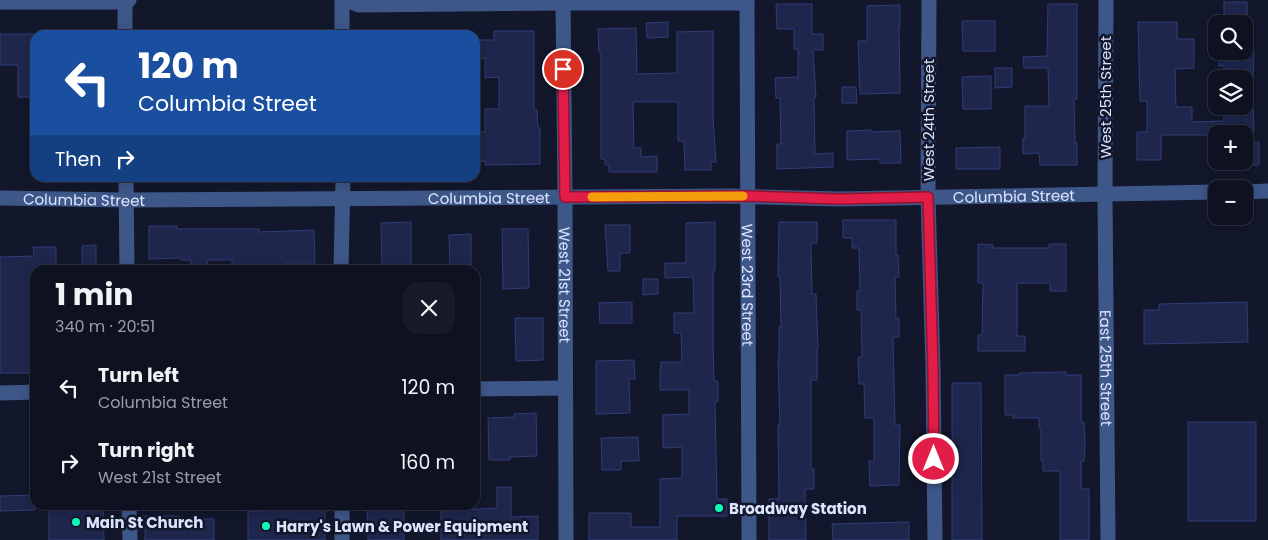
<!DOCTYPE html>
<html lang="en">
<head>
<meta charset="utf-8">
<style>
	body { margin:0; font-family:Poppins,sans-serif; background:#171a29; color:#f1f3f6; height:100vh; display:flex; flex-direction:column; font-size:19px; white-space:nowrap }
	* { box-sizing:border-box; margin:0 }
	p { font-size:16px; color:#9b9da5 }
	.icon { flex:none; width:28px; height:28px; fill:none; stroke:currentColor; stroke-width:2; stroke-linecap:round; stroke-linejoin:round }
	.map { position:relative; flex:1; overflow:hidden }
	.sheet { position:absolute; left:30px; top:265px; width:450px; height:245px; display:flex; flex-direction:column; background:#0e1120; border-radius:15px; box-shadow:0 2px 12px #0003,0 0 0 1px #2e313e }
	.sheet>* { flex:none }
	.guide { position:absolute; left:30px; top:30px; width:450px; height:152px; border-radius:15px; box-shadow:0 2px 12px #0003,0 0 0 1px #2e313e; background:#1a4fa0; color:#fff; overflow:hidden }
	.buttons { position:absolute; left:1208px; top:15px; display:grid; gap:10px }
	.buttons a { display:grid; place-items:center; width:45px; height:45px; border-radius:10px; background:#0e1120; box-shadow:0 2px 12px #0003,0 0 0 1px #2e313e; font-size:25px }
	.pin { position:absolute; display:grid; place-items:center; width:42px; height:42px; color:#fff; margin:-21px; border:2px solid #fff; border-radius:50%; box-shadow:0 1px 5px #0007 }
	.me { position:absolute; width:55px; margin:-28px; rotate:0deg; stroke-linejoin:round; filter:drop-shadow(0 0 4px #0008) }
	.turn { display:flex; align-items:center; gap:18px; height:105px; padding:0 25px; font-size:22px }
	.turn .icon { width:65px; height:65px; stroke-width:2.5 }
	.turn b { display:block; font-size:35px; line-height:42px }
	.then { display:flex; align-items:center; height:48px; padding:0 25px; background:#0003; gap:10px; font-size:19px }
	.round { display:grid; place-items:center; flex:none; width:52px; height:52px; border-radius:15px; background:#171a29 }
	.headline { display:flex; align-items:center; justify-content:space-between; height:85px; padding:0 25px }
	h1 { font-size:30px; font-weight:700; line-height:38px }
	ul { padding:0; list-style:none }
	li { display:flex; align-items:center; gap:15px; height:75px; padding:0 25px }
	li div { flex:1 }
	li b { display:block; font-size:19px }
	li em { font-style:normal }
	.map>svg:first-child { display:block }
	.building { fill:#1e264c; stroke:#303d78 }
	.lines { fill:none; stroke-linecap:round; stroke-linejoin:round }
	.minor { stroke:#3e5789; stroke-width:15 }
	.route-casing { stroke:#92132f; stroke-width:12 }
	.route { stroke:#e11d48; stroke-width:9 }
	.slow { stroke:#f59e0b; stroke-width:9 }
	.poi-dot { fill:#0cfbb9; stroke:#12172b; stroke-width:2 }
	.labels { text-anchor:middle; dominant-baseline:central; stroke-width:5; stroke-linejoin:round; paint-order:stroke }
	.street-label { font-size:15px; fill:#dde5fe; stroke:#12172b }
	.poi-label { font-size:15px; font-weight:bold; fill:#dde5fe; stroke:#12172b; text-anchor:start }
</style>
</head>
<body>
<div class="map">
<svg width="1268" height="540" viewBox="0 0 1268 540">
	<rect width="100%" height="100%" fill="#12172b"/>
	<!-- building -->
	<path class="building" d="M1224,2H1247V24H1224Z
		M776,4H812V34H823V50H813L816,97H814L815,154L833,153V167L777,169V144H781L780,98H776L775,78L798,77V49H794V29H777Z
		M1048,4H1077V99H1074L1075,143H1077V165H1040L1039,153L1023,154V138H1025V106H1049L1048,68H1024L1023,57L1047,56Z
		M900,5V26H899L900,93L860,94L858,41H867V6Z
		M962,21H995V51H963Z
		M668,22V37L647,38L646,23Z
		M1138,22H1177V39H1194V68L1175,69L1176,107H1192V122L1224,121L1223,106H1253L1254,132L1217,133L1216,135H1161V160H1137V132H1147V101H1140Z
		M636,28L637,74L677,73V32L713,31V118L716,162H711V170H685L684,141H678V102H633L634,148H641V157L657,156V172H609V165H605V159H601V52H599L598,29Z
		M494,31H534V110H537L538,128H540V164L485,165V161L475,162V132H485V109H499V77L485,78V58L475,59V40H494Z
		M0,34H35V97H18V65H0Z
		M1219,51H1254L1253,79H1224V66H1219Z
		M995,68H1012V87L995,88Z
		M991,76V109H963L962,77Z
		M842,87H856L857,103H842Z
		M871,130V132L900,131L901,163H880V159L847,160V131Z
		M1244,142H1259V165H1244Z
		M1000,147V169H956V148Z
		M843,220H896V255H898L899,277H895L896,319L899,318V337H893L895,425H900L899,485L870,486L869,461H874V418H865L864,384H859L858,357H862L861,310H857V291H860L859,248H852V238H843Z
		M411,222V270H382L381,223Z
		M715,222V271H713V343L714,381H718V402H715L717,499H727V516H677V540H589V513H631V527H660V479L682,478V447L663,448V415L689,414V390H660V375L661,362H682L681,333H674V313H694L693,277L665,278V263H686V223Z
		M779,222H817V243H811L812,294H816L818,349H817V380H811V469H814V489H805L806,540H769V499H779L778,425H780L778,359H779V327H781L780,277H778Z
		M605,225H630V253H620V271H608Z
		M149,226H177V229H259V232L314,230L315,263H287V270H232V260H207L208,270H191V260H181V258L149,259Z
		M502,229H528L529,288L503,289Z
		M471,234V270H450L449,235Z
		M978,244L993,245V248H1049V244H1066V291H1050V283H1017V336H1025V351H978V335H982L983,283H978Z
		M96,245V270H82V246Z
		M33,247H56V270H35V358H33V373H0V257L34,256Z
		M643,279H658V294L643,295Z
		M632,302V323H600L599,303Z
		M1247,302L1248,342L1144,344V310H1159V304Z
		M515,318H543V360L516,361Z
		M634,360L635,379H629L630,413L596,414V361Z
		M1066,372V375H1081V422H1084L1085,445L1084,461H1081V489H1089V540H1060V471H1043V461H1041V428H1039V418H1013V415H1005V375H1019V373Z
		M952,383H981L982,540H952Z
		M536,413L537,456L510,457V460H489L488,418L514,417V414Z
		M1188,422H1256V521H1188Z
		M638,437L639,461H621V470H602L601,438Z
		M497,487H511V517L538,516V540H441V511L497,508Z
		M35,495V510L0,511V496Z
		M49,505H103L104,540H49Z
		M262,505H325V540H248V511H262Z
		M367,505H404V540H368Z
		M145,516H179V519H214V540H145Z
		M909,522V540H833L832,524Z"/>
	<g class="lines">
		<!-- minor -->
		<g class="minor">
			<path d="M342,0V35"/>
			<path d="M346,0L359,5L563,3H747"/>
			<path id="s1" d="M563,0L565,197L566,540"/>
			<path id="s2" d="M747,0L749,540"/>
			<path d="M929,0L928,197L933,368L935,540"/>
			<path id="s3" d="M1106,0L1105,195L1108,540"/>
			<path d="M0,2H125L129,0"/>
			<path d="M125,2V35"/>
			<path d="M126,178L127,270"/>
			<path d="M1244,192L1268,191"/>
			<path id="s4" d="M0,198L127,200L729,196L839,199L1216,192"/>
			<path d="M341,270L343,178"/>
			<path d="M475,389L565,388"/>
			<path d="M0,393L35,392"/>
			<path d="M129,505L130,540"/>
			<path d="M342,505V540"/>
		</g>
	</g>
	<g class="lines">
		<!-- route casing -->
		<g class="route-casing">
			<path id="route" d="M563,69L565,197L748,196L839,199L928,197L933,368L934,459"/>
		</g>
		<!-- route -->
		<use href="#route" class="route"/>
		<!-- slow -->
		<path class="slow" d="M592,197L743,196"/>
	</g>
	<!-- markers -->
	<g class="poi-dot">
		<circle cx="719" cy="508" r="5"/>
		<circle cx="76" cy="522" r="5"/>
		<circle cx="266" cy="526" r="5"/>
	</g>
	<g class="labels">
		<!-- street labels -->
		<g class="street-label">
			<text transform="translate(1105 97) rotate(-90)">West 25th Street</text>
			<text transform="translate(928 120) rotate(-90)">West 24th Street</text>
			<text stroke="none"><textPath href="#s4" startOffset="1014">Columbia Street</textPath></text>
			<text stroke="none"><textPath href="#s4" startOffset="489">Columbia Street</textPath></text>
			<text stroke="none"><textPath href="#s4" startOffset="84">Columbia Street</textPath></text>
			<text stroke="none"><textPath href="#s1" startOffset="285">West 21st Street</textPath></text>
			<text stroke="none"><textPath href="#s2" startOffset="285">West 23rd Street</textPath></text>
			<text stroke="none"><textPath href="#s3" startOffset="368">East 25th Street</textPath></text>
		</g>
		<!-- poi labels -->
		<g class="poi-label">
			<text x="729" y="508">Broadway Station</text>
			<text x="86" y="522">Main St Church</text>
			<text x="276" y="526">Harry's Lawn &amp; Power Equipment</text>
		</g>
	</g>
</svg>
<div class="buttons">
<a><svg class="icon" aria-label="search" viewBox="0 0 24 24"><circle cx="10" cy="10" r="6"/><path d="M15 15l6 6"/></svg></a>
<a><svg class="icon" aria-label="layers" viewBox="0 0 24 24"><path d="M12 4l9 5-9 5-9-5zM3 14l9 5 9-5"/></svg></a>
<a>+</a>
<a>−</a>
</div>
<div class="pin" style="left:563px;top:69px;background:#d93025"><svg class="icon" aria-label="arrive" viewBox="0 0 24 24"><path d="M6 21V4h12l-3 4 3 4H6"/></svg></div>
<svg class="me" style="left:934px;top:459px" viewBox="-20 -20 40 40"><circle r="17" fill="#e11d48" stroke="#fff" stroke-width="3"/><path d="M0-11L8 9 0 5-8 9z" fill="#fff"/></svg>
<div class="guide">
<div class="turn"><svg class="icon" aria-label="left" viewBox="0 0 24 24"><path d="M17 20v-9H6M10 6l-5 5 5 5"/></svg><div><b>120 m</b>Columbia Street</div></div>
<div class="then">Then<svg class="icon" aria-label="right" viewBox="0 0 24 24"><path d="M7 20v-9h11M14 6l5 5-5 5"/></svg></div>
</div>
<section class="sheet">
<div class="headline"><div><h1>1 min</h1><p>340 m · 20:51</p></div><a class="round"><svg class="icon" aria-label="close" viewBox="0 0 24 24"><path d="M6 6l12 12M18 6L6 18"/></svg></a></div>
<ul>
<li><svg class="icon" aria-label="left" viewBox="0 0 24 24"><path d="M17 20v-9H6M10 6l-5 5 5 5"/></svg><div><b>Turn left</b><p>Columbia Street</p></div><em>120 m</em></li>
<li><svg class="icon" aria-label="right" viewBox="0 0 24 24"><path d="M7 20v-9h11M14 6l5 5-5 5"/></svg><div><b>Turn right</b><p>West 21st Street</p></div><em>160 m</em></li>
</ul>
</section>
</div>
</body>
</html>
